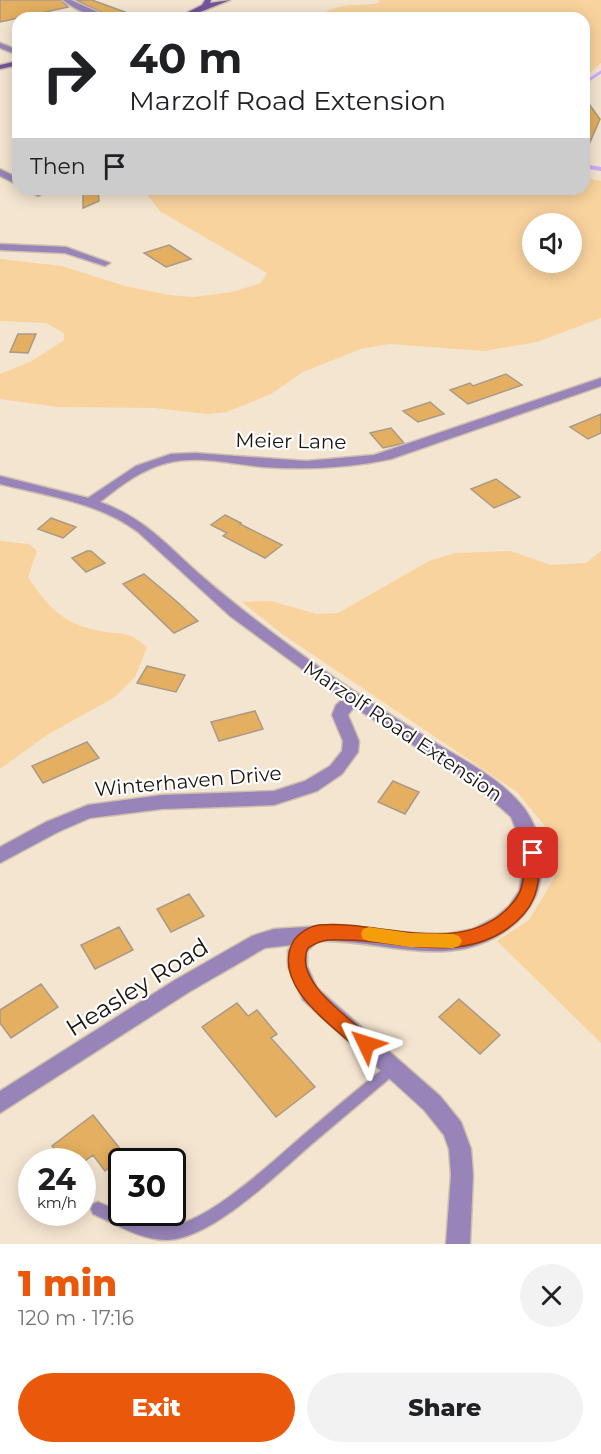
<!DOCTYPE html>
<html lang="en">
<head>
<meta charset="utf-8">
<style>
	body { margin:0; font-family:Montserrat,sans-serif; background:#f2f2f2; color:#202124; height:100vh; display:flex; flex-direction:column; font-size:22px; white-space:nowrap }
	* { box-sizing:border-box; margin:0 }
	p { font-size:20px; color:#757577 }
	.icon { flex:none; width:33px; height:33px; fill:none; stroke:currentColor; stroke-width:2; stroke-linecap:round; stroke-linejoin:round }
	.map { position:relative; height:1244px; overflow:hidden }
	.side { display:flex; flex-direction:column; background:#fff; flex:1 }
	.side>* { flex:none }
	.top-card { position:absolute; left:12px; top:12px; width:578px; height:183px; border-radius:18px; box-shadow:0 3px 15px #0003; background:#fff; color:#202124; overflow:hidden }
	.controls { position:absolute; left:522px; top:213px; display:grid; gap:12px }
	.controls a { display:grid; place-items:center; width:60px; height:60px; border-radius:50%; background:#fff; box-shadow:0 3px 15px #0003; font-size:30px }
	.speed { position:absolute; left:18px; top:1148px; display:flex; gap:12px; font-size:30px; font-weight:700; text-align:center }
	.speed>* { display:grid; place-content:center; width:78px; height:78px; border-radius:50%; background:#fff; box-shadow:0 3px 15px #0003; line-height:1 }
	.speed small { font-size:15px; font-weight:400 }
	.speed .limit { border:3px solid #111; border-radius:9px; background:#fff; color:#111 }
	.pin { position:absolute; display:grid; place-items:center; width:51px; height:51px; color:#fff; margin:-26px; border-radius:12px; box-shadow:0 3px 9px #0006 }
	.me { position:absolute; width:66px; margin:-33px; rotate:311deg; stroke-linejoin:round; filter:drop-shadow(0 0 4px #0008) }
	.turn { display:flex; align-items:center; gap:21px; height:126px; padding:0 18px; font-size:27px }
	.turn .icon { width:78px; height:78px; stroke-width:2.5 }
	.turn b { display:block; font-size:42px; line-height:51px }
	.then { display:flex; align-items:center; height:57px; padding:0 18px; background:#0003; gap:12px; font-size:22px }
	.round { display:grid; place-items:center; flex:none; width:63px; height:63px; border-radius:32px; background:#f2f2f2 }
	.summary { display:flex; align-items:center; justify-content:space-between; height:102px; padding:0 18px }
	h1 { font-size:36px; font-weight:800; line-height:45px; color:#ea580c }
	.primary-button { display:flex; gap:12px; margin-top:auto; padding:12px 18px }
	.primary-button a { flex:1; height:69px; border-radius:36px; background:#ea580c; color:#fff; font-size:24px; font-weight:800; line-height:69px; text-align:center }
	.primary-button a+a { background:#f2f2f2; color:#202124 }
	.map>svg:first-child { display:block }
	.green { fill:#f9d39e; fill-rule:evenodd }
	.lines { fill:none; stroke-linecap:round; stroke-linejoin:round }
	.stream-far1 { stroke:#ccadfd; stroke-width:3 }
	.stream { stroke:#ccadfd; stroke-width:4 }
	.building { fill:#e4af60; stroke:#a89a87; stroke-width:1.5 }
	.lane-casing { stroke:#cdc0ad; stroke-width:3 }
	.street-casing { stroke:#cdc0ad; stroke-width:3 }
	.secondary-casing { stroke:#cdc0ad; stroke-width:3 }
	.lane { fill:#9884b8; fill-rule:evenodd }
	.street { fill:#9884b8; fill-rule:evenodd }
	.secondary { fill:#73539e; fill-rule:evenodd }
	.route { fill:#ea580c; stroke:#983908; stroke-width:1.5 }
	.slow { fill:#f59e0b }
	.labels { text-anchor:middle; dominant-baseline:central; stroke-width:4.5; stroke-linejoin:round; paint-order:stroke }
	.street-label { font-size:20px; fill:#1b150e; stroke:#fff }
	.near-street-label { font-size:24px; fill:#1b150e; stroke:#fff }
</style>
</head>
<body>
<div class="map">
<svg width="601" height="1244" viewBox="0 0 601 1244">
	<rect width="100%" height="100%" fill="#f4e5d0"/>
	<!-- green -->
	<path class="green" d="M378,0H601V63L584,79V18H314C327,11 336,6 351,5C361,4 370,6 380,2Z
		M584,177L601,181V318L537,342L484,351L389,344L361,349L303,372L271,394L227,412L208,414L154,408L58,407L0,399V374L32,361L64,340V333L46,323L0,321V259L62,266L125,286L169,295L194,297L232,292L261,283L267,273L161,212L145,192L139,189H584ZM532,224H572V262H532Z
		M0,541L29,544L37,551L28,577C48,607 63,624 100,631C125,636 125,629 147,647L135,677L115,697L47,735L0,769Z
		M510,551L551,565L586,563L601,551V1043L497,941L529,920L554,879L549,831L517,792L282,634L242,602L271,601L317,614L338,613L429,561L455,553Z"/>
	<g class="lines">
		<!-- stream-far1 -->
		<path class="stream-far1" d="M584,83L601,72"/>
		<!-- stream -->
		<path class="stream" d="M584,166L601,169"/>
	</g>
	<!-- building -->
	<path class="building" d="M0,0H61L68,7L0,22Z
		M76,0H92L136,16V18H113Z
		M584,97L600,119L584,156Z
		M83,189H98L99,201L83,208Z
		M169,245L191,259L166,267L144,253Z
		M18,334H36L28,353L10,352Z
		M506,374L522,385L468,404L450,390L470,383L473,386Z
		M430,402L444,414L418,422L403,411Z
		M601,414V433L588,439L570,427Z
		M391,428L404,443L383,448L370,433Z
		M496,479L520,497L494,508L471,489Z
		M225,515L241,523L240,524L282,545L265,558L223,536L227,533L211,525Z
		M51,518L76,527L63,538L38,529Z
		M87,551H91L105,563L86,572L72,558Z
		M144,574L175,600L198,621L174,633L123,584Z
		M147,666L167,671L185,675L176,692L137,683Z
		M255,711L263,729L219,741L211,722Z
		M87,742L99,758L43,783L32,766Z
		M393,781L419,792L405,814L378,802Z
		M189,894L204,916L171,932L157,909Z
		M119,927L133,950L95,969L81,945Z
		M41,984L58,1007L11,1038L0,1023V1010Z
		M459,999L500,1035L480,1054L439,1017Z
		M237,1003L248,1016L257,1010L277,1034L271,1038L315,1087L276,1117L202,1027Z
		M93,1115L125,1155L105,1171L93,1155L85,1161H63L52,1146Z"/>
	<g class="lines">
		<!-- lane casing -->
		<g class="lane-casing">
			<path id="lane" d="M393,1062L397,1064L399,1068L397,1072C369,1096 341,1119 313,1143C279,1172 212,1240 166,1240C141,1240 116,1224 93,1214L91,1209L93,1204L98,1202C120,1211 142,1226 167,1226C207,1225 276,1158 307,1132C334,1109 361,1086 389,1064Z"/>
		</g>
		<!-- street casing -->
		<g class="street-casing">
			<path id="street" d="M63,0H71L111,18C94,18 77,11 63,0Z
				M0,43L18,50V55L0,48Z
				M0,169L18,178V185L0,176Z
				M26,189H38L43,193L38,196Z
				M0,244L66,247L110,263L105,266L65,253L0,250Z
				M601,378V386L391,459C349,468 306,470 263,467C232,464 198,455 167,463C142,469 120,486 100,502C147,519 168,547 204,578C241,610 280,639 319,667C355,693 392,716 429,739C461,759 501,778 524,808C542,832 547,867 536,895C524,923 496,941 467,948C418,959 367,939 318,941L307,951V966L317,988L440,1096L461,1122L471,1149L473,1175L470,1244H446L451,1175L449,1149L444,1135L424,1110L303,1000L288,966V951L291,945L265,948L189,992L0,1113V1091L175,980L252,936L274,929L337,925L411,933L448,934L473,929L496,917L509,906L519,891L523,867L521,842L511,817L474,784L354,707L348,715L359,741L358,752L342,774L317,791L274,805L162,809L90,818L58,832L0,863V847L46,822L88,805L162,795L274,791L305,781L330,766L342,751L343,741L332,715L336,705L343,699L230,616L138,532C98,502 47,496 0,484V476L88,498L136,466L171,454L195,453L306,461L374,455Z"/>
		</g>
		<!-- secondary casing -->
		<g class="secondary-casing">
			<path id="secondary" d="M205,0H211L210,3L230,0L185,18H176L202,5Z
				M18,61V65L0,69V65Z"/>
		</g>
		<!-- lane -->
		<use href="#lane" class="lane"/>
		<!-- street -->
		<use href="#street" class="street"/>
		<!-- secondary -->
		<use href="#secondary" class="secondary"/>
	</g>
	<!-- route -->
	<path class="route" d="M533,847L538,849L541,853C539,890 536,910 504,931C455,962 401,941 347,940C330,940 323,938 308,948C292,980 351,1020 372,1038L375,1044L372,1050L366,1053L359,1050C332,1025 271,985 293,942C297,934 310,926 319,925C378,920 456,956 505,911C512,904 520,896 522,885C525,875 524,863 524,853L527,849Z"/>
	<!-- slow -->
	<path class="slow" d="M369,927L410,933L453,934L459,936L462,941L459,946L453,948L410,947L369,941L363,939L361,934L363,929Z"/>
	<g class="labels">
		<!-- street labels -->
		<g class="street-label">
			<text transform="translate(291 441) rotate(1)">Meier Lane</text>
			<text transform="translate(403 731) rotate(34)">Marzolf Road Extension</text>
			<text transform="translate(188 781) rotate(-5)">Winterhaven Drive</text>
		</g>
		<!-- near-street labels -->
		<g class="near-street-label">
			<text transform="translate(137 987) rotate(-32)">Heasley Road</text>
		</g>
	</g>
</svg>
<div class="controls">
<a><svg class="icon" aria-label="sound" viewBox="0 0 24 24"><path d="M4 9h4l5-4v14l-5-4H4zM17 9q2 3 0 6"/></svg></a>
</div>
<div class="speed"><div>24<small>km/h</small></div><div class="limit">30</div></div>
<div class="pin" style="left:533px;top:853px;background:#d93025"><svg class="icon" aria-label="arrive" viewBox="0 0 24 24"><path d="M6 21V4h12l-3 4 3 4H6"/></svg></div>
<svg class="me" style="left:366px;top:1044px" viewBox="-20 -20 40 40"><path d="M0-17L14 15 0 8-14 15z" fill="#ea580c" stroke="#fff" stroke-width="4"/></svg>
<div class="top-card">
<div class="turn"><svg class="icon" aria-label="right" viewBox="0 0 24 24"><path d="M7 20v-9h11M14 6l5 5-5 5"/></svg><div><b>40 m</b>Marzolf Road Extension</div></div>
<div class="then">Then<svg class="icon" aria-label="arrive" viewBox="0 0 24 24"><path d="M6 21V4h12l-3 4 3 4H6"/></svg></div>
</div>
</div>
<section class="side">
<div class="summary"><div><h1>1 min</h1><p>120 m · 17:16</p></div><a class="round"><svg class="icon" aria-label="close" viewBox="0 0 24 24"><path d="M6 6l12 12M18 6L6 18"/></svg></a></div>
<div class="primary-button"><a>Exit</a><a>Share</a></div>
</section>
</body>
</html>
